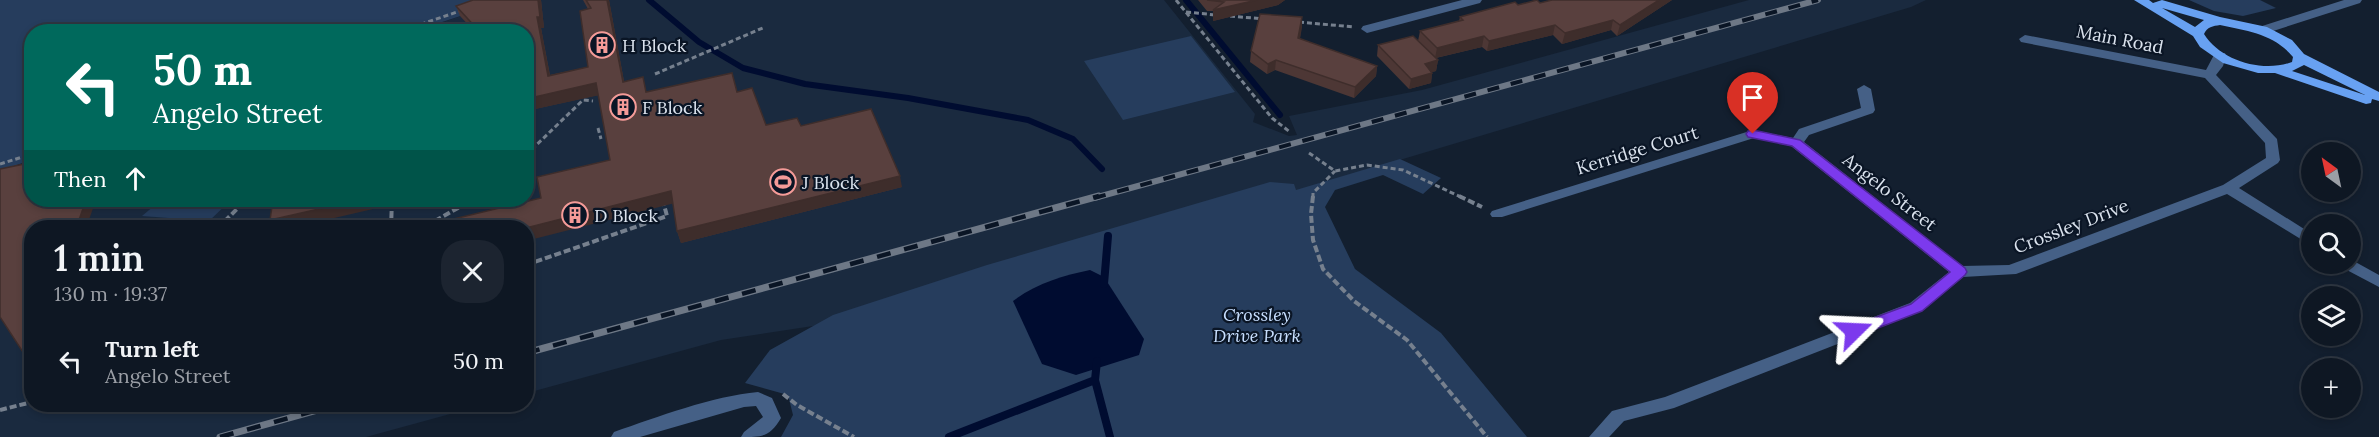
<!DOCTYPE html>
<html lang="en">
<head>
<meta charset="utf-8">
<style>
	body { margin:0; font-family:Lora,serif; background:#1c2430; color:#f1f3f6; height:100vh; display:flex; flex-direction:column; font-size:22px; white-space:nowrap }
	* { box-sizing:border-box; margin:0 }
	p { font-size:20px; color:#9b9fa6 }
	.icon { flex:none; width:33px; height:33px; fill:none; stroke:currentColor; stroke-width:2; stroke-linecap:round; stroke-linejoin:round }
	.map { position:relative; flex:1; overflow:hidden }
	.sheet { position:absolute; left:24px; top:220px; width:510px; height:192px; display:flex; flex-direction:column; background:#0e1723; border-radius:24px; box-shadow:0 3px 9px #0003,0 0 0 2px #2e3641 }
	.sheet>* { flex:none }
	.top-card { position:absolute; left:24px; top:24px; width:510px; height:183px; border-radius:24px; box-shadow:0 3px 9px #0003,0 0 0 2px #2e3641; background:#00695c; color:#fff; overflow:hidden }
	.needle { width:39px; rotate:327deg }
	.tools { position:absolute; left:2301px; top:142px; display:grid; gap:12px }
	.tools a { display:grid; place-items:center; width:60px; height:60px; border-radius:50%; background:#0e1723; box-shadow:0 3px 9px #0003,0 0 0 2px #2e3641; font-size:30px }
	.pin { position:absolute; display:grid; place-items:center; width:51px; height:51px; color:#fff; margin:-62px -26px; border-radius:50% 50% 50% 0; rotate:-45deg; box-shadow:0 0 6px #0007 }
	.pin .icon { rotate:45deg }
	.me { position:absolute; width:66px; margin:-33px; rotate:69deg; stroke-linejoin:round; filter:drop-shadow(0 0 4px #0008) }
	.turn { display:flex; align-items:center; gap:21px; height:126px; padding:0 30px; font-size:27px }
	.turn .icon { width:78px; height:78px; stroke-width:2.5 }
	.turn b { display:block; font-size:42px; line-height:51px }
	.then { display:flex; align-items:center; height:57px; padding:0 30px; background:#0003; gap:12px; font-size:22px }
	.round { display:grid; place-items:center; flex:none; width:63px; height:63px; border-radius:24px; background:#1c2430 }
	.headline { display:flex; align-items:center; justify-content:space-between; height:102px; padding:0 30px }
	h1 { font-size:36px; font-weight:600; line-height:45px }
	ul { padding:0; list-style:none }
	li { display:flex; align-items:center; gap:18px; height:78px; padding:0 30px }
	li div { flex:1 }
	li b { display:block; font-size:22px }
	li em { font-style:normal }
	.map>svg:first-child { display:block }
	.built { fill:#1a2a3f }
	.green { fill:#263d5d }
	.water { fill:#000c30 }
	.lines { fill:none; stroke-linecap:round; stroke-linejoin:round }
	.stream-far1 { stroke:#000c30; stroke-width:6 }
	.stream { stroke:#000c30; stroke-width:8 }
	.path-far1 { stroke:#76808e; stroke-width:3; stroke-dasharray:5 3; stroke-linecap:butt }
	.path { stroke:#76808e; stroke-width:4; stroke-dasharray:7 3; stroke-linecap:butt }
	.minor { fill:#456086; fill-rule:evenodd }
	.major { fill:#68a1f2; fill-rule:evenodd }
	.rail-far1-casing { stroke:#6e7886; stroke-width:6 }
	.rail-casing { stroke:#6e7886; stroke-width:7 }
	.rail-far1 { stroke:#0a1525; stroke-width:4; stroke-dasharray:12; stroke-linecap:butt }
	.rail { stroke:#0a1525; stroke-width:4.5; stroke-dasharray:14; stroke-linecap:butt }
	.wall { fill:#4d3735 }
	.shaded-wall { fill:#3e2d2b }
	.building { fill:#59403e; stroke:#3e2d2b; stroke-width:1.5 }
	.route { fill:#7c3aed; stroke:#51269a; stroke-width:1.5 }
	.labels { text-anchor:middle; dominant-baseline:central; stroke-width:4.5; stroke-linejoin:round; paint-order:stroke }
	.street-label { font-size:18px; fill:#dbe3ee; stroke:#0a1525 }
	.poi-label { font-size:18px; fill:#dbe3ee; stroke:#0a1525; text-anchor:start }
	.park-label { font-size:18px; font-style:italic; fill:#c8dfff; stroke:#0a1525 }
</style>
</head>
<body>
<div class="map">
<svg width="2379" height="437" viewBox="0 0 2379 437">
	<rect width="100%" height="100%" fill="#131f2f"/>
	<!-- built -->
	<path class="built" d="M509,0H1164L1255,114L1253,122L1289,136L1297,135L1289,116L1422,90L1749,0H1926L1911,7L1139,238L826,324L721,340L527,393L526,228H32V405H483L366,437H0V171L31,161L32,200H526V32L416,31Z"/>
	<!-- green -->
	<path class="green" d="M0,0H509L415,31L32,32L31,160L0,171Z
		M2189,0H2260L2276,8L2243,16L2214,11Z
		M1191,36L1235,92L1123,120L1084,61Z
		M1400,159L1441,178L1423,194L1383,175L1335,190L1325,207L1355,269L1441,333L1527,437H781L793,415L788,395L745,383L770,350L833,315L987,265L1270,182L1294,184L1296,190Z
		M161,200H231L209,221L142,216Z"/>
	<!-- water -->
	<path class="water" d="M1090,270L1104,277L1144,339L1139,355L1076,375L1042,364L1013,301C1037,283 1062,276 1090,270Z"/>
	<g class="lines">
		<!-- stream-far1 -->
		<path class="stream-far1" d="M649,0L699,42L743,68L805,84L908,98L1028,120L1073,139L1102,169
			M1186,0L1280,115"/>
		<!-- stream -->
		<path class="stream" d="M1104,284L1108,236
			M1097,361L1095,380L1110,437
			M949,437L1095,380"/>
		<!-- path-far1 -->
		<path class="path-far1" d="M1176,0L1272,118L1290,132
			M1186,12L1216,15
			M1230,16L1264,19
			M1299,22L1354,27
			M398,32L463,10
			M655,74L765,27
			M598,128L601,139
			M1309,153L1335,171L1367,165L1403,170L1463,198
			M526,155L583,100L593,101
			M0,164L32,154
			M1313,198V193L1335,171"/>
		<!-- path -->
		<path class="path" d="M1313,196L1311,214L1313,240L1323,269L1354,301L1407,340L1487,437
			M1459,196L1482,207
			M435,221L472,200
			M229,228L223,223L246,200
			M391,228L392,200
			M406,228L434,221L446,222
			M526,265L667,216L663,201
			M783,394L797,405L854,437
			M0,410L32,402"/>
		<!-- minor -->
		<path class="minor" d="M1462,0H1482L1480,3L1367,33L1361,29L1363,26Z
			M2344,0H2362L2360,3L2267,33L2263,34L2257,30L2259,27Z
			M2025,35L2206,70L2215,53H2225L2226,56L2223,66L2216,75L2277,139L2280,160L2278,163L2239,188L2312,234V246L2227,194L2016,274L1963,277L1922,311L1674,408L1624,421L1609,437H1589L1612,411L1665,397L1910,303L1949,272L1791,146L1754,138L1502,217H1492L1490,214L1492,211L1753,130L1793,138L1799,129L1861,108L1857,89L1864,85L1871,89L1875,110L1873,113L1809,135L1804,142L1962,266L2009,265L2223,185L2266,158L2265,143L2205,78L2021,42L2019,39Z
			M2350,259L2379,275V287L2343,268L2341,264H2350Z
			M758,392L772,398L781,418C770,437 762,437 741,437L744,432L763,417L756,406L744,407L640,437H611L614,432C657,417 713,396 758,392Z"/>
		<!-- major -->
		<path class="major" d="M2134,0H2149L2153,3L2162,0L2220,17L2267,27L2292,40L2304,54L2379,92V101L2372,99L2371,103L2366,104L2275,73H2258L2223,63L2200,47L2193,36ZM2162,8L2204,20L2195,27ZM2220,25C2248,31 2274,34 2293,57L2292,62C2263,73 2221,61 2204,34C2207,27 2213,26 2220,25ZM2304,65L2365,95L2292,71Z"/>
		<!-- rail-far1 casing -->
		<g class="rail-far1-casing">
			<path id="rail-far1" d="M1094,198L1818,0"/>
		</g>
		<!-- rail casing -->
		<g class="rail-casing">
			<path id="rail" d="M526,353L1099,196
				M220,437L336,405"/>
		</g>
		<!-- rail-far1 -->
		<use href="#rail-far1" class="rail-far1"/>
		<!-- rail -->
		<use href="#rail" class="rail"/>
	</g>
	<!-- wall -->
	<path class="wall" d="M473,0H541L544,28H541L550,75L588,67V9L583,0H609L624,81L648,92H737L766,125L801,126L902,187L681,243L677,231L673,203L541,198L610,160L598,95L526,111V32H475L460,16L456,6Z
		M1198,0H1285L1278,5L1213,21V11H1207Z
		M1672,0L1617,36L1611,30L1562,44L1553,35L1487,51L1482,47L1436,58L1438,60L1436,71L1432,72L1431,83L1409,89L1377,56L1378,45L1418,41L1420,31L1459,21L1460,17L1518,5L1540,3Z
		M1302,17L1300,39L1377,66L1376,76L1354,98L1275,70L1267,74L1250,62L1251,51Z"/>
	<!-- shaded-wall -->
	<path class="shaded-wall" d="M538,0H541L544,28H541L552,87L548,76L537,17Z
		M607,0H609L626,93L623,82Z
		M1257,0H1285L1278,5L1213,21V10Z
		M1659,0H1672L1617,36L1620,25Z
		M1302,17V28L1298,48V38Z
		M1613,20L1611,30L1562,44L1565,33Z
		M1555,25L1553,35L1487,51L1489,41Z
		M1484,36L1482,47L1435,58L1437,48Z
		M1276,60L1275,70L1267,74L1268,64Z
		M1438,60L1436,71L1424,74L1425,64Z
		M1377,66L1376,76L1354,98L1355,87Z
		M1432,73L1431,83L1409,89L1411,79Z
		M596,83L600,95L526,111V99Z
		M900,176L902,187L681,243L677,231Z
		M671,191L675,203L526,241V228Z
		M86,200H96L86,228H74L76,221Z
		M359,200H386V206L291,228H276L270,220Z"/>
	<!-- building -->
	<path class="building" d="M473,0H538L540,17H537L548,76L588,67L580,11L591,8L586,0H607L623,82L643,77L646,92L732,73L737,92L752,88L766,125L797,118L801,126L871,109L900,176L677,231L671,191L526,228H416L541,198L537,177L610,160L596,83L526,99V32H480L456,6Z
		M1207,0H1257L1213,10L1224,2Z
		M1537,0L1540,3L1552,0H1659L1620,25L1613,20L1565,33L1555,25L1489,41L1484,36L1437,48L1420,31L1463,20L1460,17L1515,2L1518,5Z
		M1260,14L1302,17L1298,38L1377,66L1355,87L1276,60L1268,64L1251,51Z
		M1413,36L1438,60L1425,64L1432,73L1411,79L1378,45Z
		M32,157V200H86L79,220L76,221L74,228H32V366L0,317V169L24,164L26,158Z
		M273,200H359L270,220Z"/>
	<!-- route -->
	<path class="route" d="M1753,130L1800,140L1965,268L1967,272L1965,275L1922,311L1860,335H1849L1847,331L1849,327L1911,304L1950,272L1792,146L1748,137L1746,134L1748,131Z"/>
	<!-- icons -->
	<defs>
		<g id="building-ring" transform="scale(1.35)"><circle r="9.5" fill="#0a1525" stroke="#f59b98" stroke-width="1.5"/><path d="M-4-6H4V6H1V3H-1V6H-4ZM-2.5-4.3h1.7v1.8h-1.7ZM.8-4.3h1.7v1.8H.8ZM-2.5-1h1.7V.8h-1.7ZM.8-1h1.7V.8H.8Z" fill="#f59b98"/></g>
		<g id="stadium-ring" transform="scale(1.35)"><circle r="9.5" fill="#0a1525" stroke="#f59b98" stroke-width="1.5"/><path d="M0-5a6.5 5 0 1 0 0 10a6.5 5 0 1 0 0-10ZM-3.5-1.8h7v3.6h-7Z" fill="#f59b98"/></g>
	</defs>
	<g fill-rule="evenodd">
		<use href="#building-ring" x="602" y="45"/>
		<use href="#building-ring" x="623" y="107"/>
		<use href="#stadium-ring" x="783" y="182"/>
		<use href="#building-ring" x="575" y="215"/>
	</g>
	<g class="labels">
		<!-- street labels -->
		<g class="street-label">
			<text transform="translate(2120 39) rotate(11)">Main Road</text>
			<text transform="translate(1637 150) rotate(-17)">Kerridge Court</text>
			<text transform="translate(1890 192) rotate(38)">Angelo Street</text>
			<text transform="translate(2071 226) rotate(-21)">Crossley Drive</text>
		</g>
		<!-- poi labels -->
		<g class="poi-label">
			<text x="622" y="45">H Block</text>
			<text x="642" y="107">F Block</text>
			<text x="802" y="182">J Block</text>
			<text x="594" y="215">D Block</text>
		</g>
		<!-- park labels -->
		<g class="park-label">
			<text x="1257" y="314">Crossley<tspan x="1257" dy="21">Drive Park</tspan></text>
		</g>
	</g>
</svg>
<div class="tools">
<a><svg class="needle" viewBox="-14 -14 28 28"><path d="M0-13l5 13h-10z" fill="#e53935"/><path d="M0 13l5-13h-10z" fill="#9b9fa6"/></svg></a>
<a><svg class="icon" aria-label="search" viewBox="0 0 24 24"><circle cx="10" cy="10" r="6"/><path d="M15 15l6 6"/></svg></a>
<a><svg class="icon" aria-label="layers" viewBox="0 0 24 24"><path d="M12 4l9 5-9 5-9-5zM3 14l9 5 9-5"/></svg></a>
<a>+</a>
</div>
<div class="pin" style="left:1753px;top:134px;background:#d93025"><svg class="icon" aria-label="arrive" viewBox="0 0 24 24"><path d="M6 21V4h12l-3 4 3 4H6"/></svg></div>
<svg class="me" style="left:1854px;top:331px" viewBox="-20 -20 40 40"><path d="M0-17L14 15 0 8-14 15z" fill="#7c3aed" stroke="#fff" stroke-width="4"/></svg>
<div class="top-card">
<div class="turn"><svg class="icon" aria-label="left" viewBox="0 0 24 24"><path d="M17 20v-9H6M10 6l-5 5 5 5"/></svg><div><b>50 m</b>Angelo Street</div></div>
<div class="then">Then<svg class="icon" aria-label="ahead" viewBox="0 0 24 24"><path d="M12 20V5M6 11l6-6 6 6"/></svg></div>
</div>
<section class="sheet">
<div class="headline"><div><h1>1 min</h1><p>130 m · 19:37</p></div><a class="round"><svg class="icon" aria-label="close" viewBox="0 0 24 24"><path d="M6 6l12 12M18 6L6 18"/></svg></a></div>
<ul>
<li><svg class="icon" aria-label="left" viewBox="0 0 24 24"><path d="M17 20v-9H6M10 6l-5 5 5 5"/></svg><div><b>Turn left</b><p>Angelo Street</p></div><em>50 m</em></li>
</ul>
</section>
</div>
</body>
</html>
